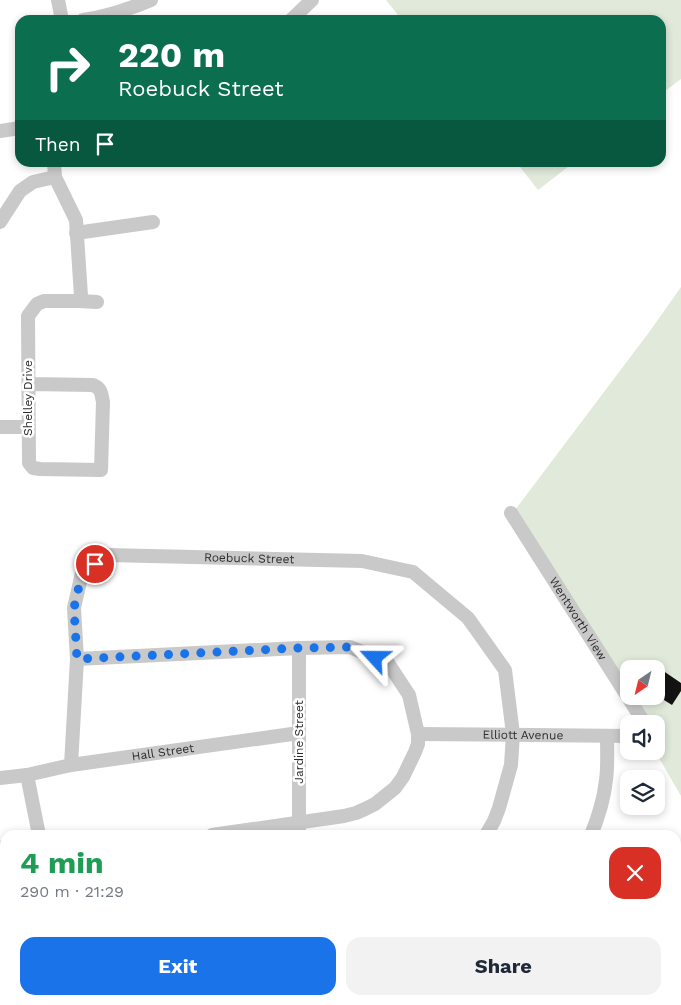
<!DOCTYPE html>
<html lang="en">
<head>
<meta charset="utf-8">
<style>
	body { margin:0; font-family:"Work Sans",sans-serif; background:#f2f2f3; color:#1f2937; height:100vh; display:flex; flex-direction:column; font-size:19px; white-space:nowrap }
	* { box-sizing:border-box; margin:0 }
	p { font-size:16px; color:#747a83 }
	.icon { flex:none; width:28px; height:28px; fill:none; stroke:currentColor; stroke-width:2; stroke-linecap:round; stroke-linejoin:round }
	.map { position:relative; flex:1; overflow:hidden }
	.drawer { position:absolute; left:0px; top:830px; width:681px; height:175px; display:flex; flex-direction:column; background:#fff; border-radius:15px 15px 0 0; box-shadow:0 2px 8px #0003 }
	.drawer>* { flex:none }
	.hud { position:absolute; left:15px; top:15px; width:651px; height:152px; border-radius:15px; box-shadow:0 2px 8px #0003; background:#0b6e4f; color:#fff; overflow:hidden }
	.needle { width:32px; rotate:215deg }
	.fabs { position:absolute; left:620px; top:660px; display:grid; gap:10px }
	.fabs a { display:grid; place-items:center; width:45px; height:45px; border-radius:10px; background:#fff; box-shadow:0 2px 8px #0003; font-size:25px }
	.pin { position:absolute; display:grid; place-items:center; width:42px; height:42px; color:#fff; margin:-21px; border:2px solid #fff; border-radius:50%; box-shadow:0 1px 5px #0007 }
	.me { position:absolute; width:55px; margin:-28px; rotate:294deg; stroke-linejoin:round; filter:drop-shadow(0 0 4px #0008) }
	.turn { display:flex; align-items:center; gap:18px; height:105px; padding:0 20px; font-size:22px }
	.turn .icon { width:65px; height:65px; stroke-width:2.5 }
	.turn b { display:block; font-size:35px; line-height:42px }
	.then { display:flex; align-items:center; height:48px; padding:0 20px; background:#0003; gap:10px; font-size:19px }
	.round { display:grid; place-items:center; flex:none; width:52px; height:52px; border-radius:15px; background:#f2f2f3 }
	.summary { display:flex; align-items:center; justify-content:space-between; height:85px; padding:0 20px }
	h1 { font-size:30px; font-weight:700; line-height:38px; color:#1e9e55 }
	.button { display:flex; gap:10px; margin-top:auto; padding:10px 20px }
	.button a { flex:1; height:58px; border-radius:15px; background:#1a73e8; color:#fff; font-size:20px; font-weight:700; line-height:58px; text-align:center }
	.button a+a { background:#f2f2f3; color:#1f2937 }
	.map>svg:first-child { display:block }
	.green { fill:#e0e9da }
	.building { fill:#131313 }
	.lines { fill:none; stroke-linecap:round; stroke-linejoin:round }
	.minor { stroke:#c9c9c9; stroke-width:14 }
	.route { stroke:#1a73e8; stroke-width:9; stroke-dasharray:0 16.2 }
	.labels { text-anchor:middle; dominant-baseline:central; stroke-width:5; stroke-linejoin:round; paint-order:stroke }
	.street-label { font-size:12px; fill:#2c2c2c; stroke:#fff }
</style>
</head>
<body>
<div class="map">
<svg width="681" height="1005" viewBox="0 0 681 1005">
	<rect width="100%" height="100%" fill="#fff"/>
	<!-- green -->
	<path class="green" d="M386,0H681V79L661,94V20H402Z
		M517,163H573L538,190Z
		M681,287V796L655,751H656V735L658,734L656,732V724H651L634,696H656V669H629V689L515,510L650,331Z"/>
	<!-- building -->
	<path class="building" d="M656,666L681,683V691L672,705L656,695V669H654Z
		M678,980L681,987V998L676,1000V981Z"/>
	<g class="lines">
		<!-- minor -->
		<g class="minor">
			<path d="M58,0L62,20"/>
			<path d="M83,20C107,17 129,9 151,0"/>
			<path d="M291,20L312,0"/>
			<path d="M0,131L20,128"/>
			<path d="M0,222L20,191L33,182L55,177"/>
			<path d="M76,233L153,222"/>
			<path d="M79,301L97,302"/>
			<path d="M29,384L93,385C102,389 101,393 103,402L101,470L40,469L33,468L29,463L28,316L37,304L44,301H79L81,296L76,220L55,177L54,162"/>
			<path d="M0,427H28"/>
			<path id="s1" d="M511,513L645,724"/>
			<path d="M299,648V835"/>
			<path d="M77,659L299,648L350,647L388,663L409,695L418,734V744L415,752L403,777L395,788L375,804L365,809L356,813L344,816L212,835"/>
			<path id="s2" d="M418,734L629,736"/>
			<path id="s3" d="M71,765L77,659L74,608L82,573L108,555L362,561L413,572L468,618L505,670L513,734L511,765L499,808L494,821L486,835"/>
			<path d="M27,775L39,835"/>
			<path id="s4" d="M0,778L27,775L71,765L299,733"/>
			<path d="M591,835C598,818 604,799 606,780C608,766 607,751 607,736"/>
			<path d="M0,848L5,847"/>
			<path d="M676,936L681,947"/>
			<path d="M62,1000L63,1005"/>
			<path d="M486,1000L489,1005"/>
			<path d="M300,1005V1000"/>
		</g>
	</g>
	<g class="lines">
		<!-- route -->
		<path class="route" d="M95,564L82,573L74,608L77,659L299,648L350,647L375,658"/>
	</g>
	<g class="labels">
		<!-- street labels -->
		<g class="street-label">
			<text transform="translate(28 398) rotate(-90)">Shelley Drive</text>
			<text stroke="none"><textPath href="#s3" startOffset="366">Roebuck Street</textPath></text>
			<text stroke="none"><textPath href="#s1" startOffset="125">Wentworth View</textPath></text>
			<text stroke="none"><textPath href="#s2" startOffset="105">Elliott Avenue</textPath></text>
			<text transform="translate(299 742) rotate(-90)">Jardine Street</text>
			<text stroke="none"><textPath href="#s4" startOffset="165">Hall Street</textPath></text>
		</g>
	</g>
</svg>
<div class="fabs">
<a><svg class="needle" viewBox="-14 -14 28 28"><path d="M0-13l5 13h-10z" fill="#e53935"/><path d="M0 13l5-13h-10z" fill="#747a83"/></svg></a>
<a><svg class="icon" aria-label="sound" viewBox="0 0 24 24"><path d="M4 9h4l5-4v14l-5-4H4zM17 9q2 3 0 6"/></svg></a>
<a><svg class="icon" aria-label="layers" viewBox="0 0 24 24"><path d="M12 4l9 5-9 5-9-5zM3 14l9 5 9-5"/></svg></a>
</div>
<div class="pin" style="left:95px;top:564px;background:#d93025"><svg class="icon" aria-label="arrive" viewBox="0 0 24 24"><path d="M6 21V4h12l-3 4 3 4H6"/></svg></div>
<svg class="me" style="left:375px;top:658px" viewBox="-20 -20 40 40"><path d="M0-17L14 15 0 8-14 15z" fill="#1a73e8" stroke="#fff" stroke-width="4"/></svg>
<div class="hud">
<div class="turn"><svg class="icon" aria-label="right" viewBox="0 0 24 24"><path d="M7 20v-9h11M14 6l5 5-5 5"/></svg><div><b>220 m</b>Roebuck Street</div></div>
<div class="then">Then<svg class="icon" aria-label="arrive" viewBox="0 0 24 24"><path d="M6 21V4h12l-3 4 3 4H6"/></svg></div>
</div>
<section class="drawer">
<div class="summary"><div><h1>4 min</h1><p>290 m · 21:29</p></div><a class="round" style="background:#d93025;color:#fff"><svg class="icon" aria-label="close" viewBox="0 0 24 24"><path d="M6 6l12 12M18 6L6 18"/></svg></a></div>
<div class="button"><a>Exit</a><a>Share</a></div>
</section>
</div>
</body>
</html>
